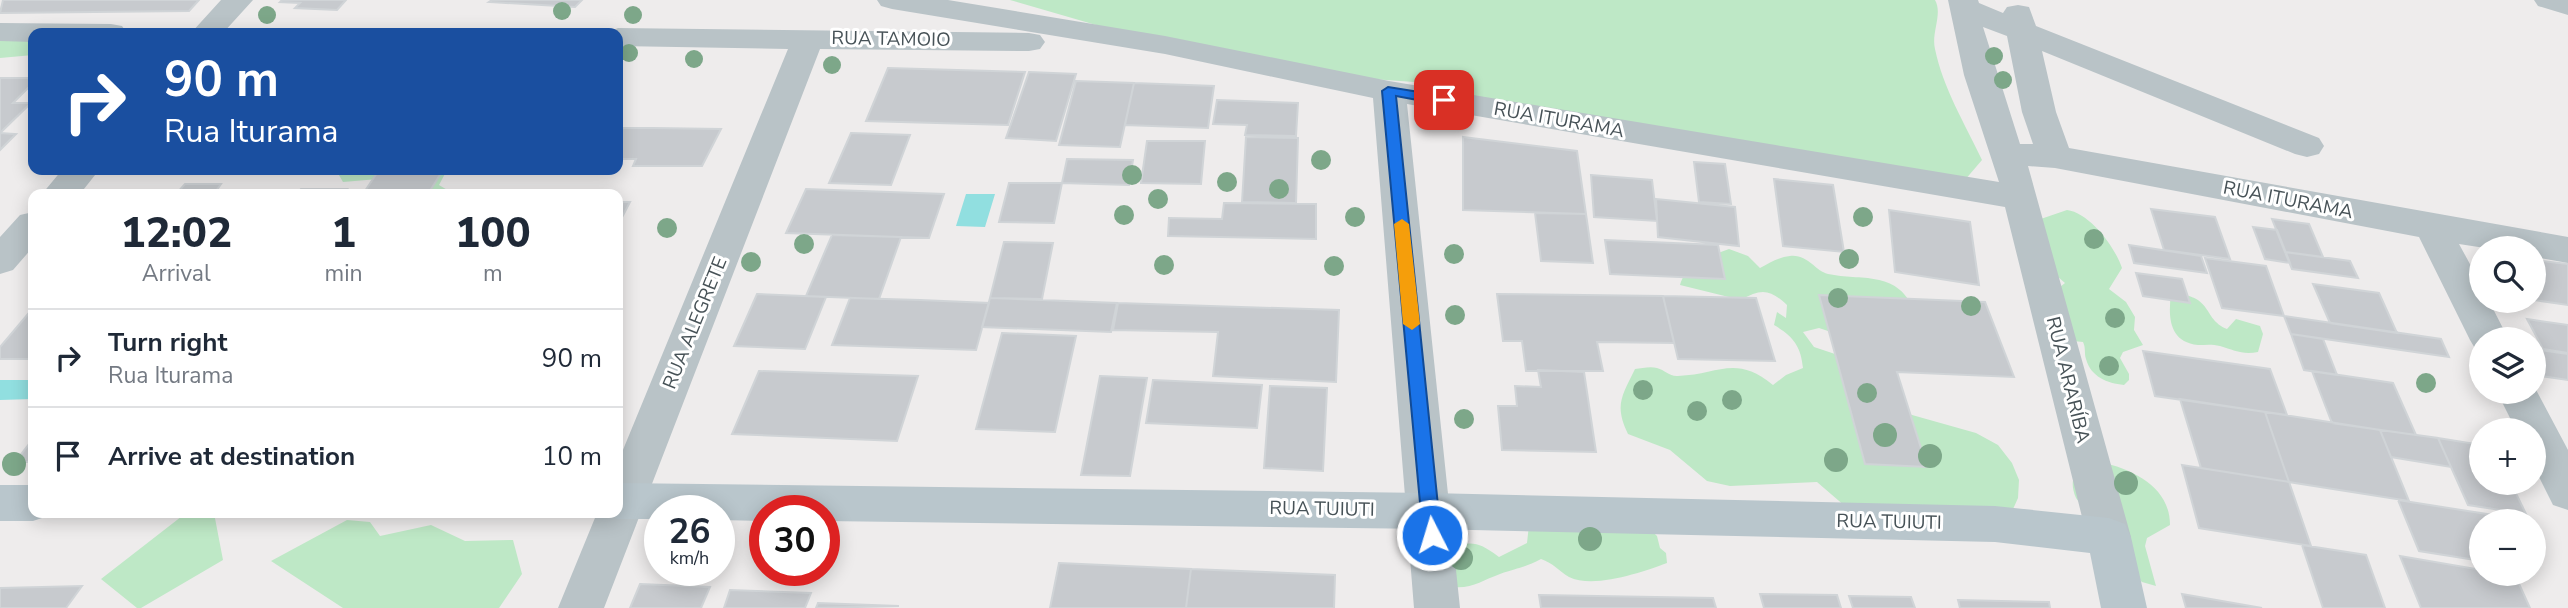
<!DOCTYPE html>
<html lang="en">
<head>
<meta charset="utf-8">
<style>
	body { margin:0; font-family:"Nunito Sans",sans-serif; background:#f2f2f3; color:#1f2937; height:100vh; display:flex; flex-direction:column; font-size:26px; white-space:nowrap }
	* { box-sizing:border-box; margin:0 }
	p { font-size:23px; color:#747a83 }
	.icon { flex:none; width:38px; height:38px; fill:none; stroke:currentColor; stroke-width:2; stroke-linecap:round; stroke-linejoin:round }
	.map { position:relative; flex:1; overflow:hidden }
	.details { position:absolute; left:28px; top:189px; width:595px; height:329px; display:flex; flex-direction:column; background:#fff; border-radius:14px; box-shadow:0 4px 18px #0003 }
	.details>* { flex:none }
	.banner { position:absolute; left:28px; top:28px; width:595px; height:147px; border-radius:14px; box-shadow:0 4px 18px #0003; background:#1a4fa0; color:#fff; overflow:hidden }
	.fabs { position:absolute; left:2469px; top:236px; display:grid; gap:14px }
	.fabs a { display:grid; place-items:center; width:77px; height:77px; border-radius:50%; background:#fff; box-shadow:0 4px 18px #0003; font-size:35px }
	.speed { position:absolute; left:644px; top:495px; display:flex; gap:14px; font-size:35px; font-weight:700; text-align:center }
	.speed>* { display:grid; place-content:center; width:91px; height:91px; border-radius:50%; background:#fff; box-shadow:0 4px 18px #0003; line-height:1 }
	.speed small { font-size:18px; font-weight:400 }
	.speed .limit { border:10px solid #d22; background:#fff; color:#111 }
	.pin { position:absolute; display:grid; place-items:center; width:60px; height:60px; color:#fff; margin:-30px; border-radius:14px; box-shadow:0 4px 10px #0006 }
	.me { position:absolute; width:77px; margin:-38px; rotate:355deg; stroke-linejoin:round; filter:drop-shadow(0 0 5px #0008) }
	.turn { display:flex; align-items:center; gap:24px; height:147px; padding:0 21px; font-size:32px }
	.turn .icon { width:91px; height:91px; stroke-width:2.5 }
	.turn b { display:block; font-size:49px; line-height:60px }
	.eta { display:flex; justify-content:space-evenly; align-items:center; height:119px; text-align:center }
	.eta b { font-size:42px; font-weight:800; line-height:49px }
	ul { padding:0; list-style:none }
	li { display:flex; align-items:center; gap:21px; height:98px; padding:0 21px; border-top:2px solid #e0e1e3 }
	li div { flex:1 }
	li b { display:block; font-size:26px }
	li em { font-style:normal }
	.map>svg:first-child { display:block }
	.green { fill:#bee8c6 }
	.water { fill:#91dfe0 }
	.building { fill:#c7cace; stroke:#d0d4d7; stroke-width:2 }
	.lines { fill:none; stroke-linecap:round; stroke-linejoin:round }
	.street { fill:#b9c3c7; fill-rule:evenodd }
	.secondary { fill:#b9c6cc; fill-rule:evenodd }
	.tree { fill:#7da789 }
	.route { fill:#1a73e8; stroke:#114b97; stroke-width:2 }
	.slow { fill:#f59e0b }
	.labels { text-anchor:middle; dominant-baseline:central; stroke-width:6; stroke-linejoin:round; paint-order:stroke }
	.street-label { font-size:19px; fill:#475257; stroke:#fff }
</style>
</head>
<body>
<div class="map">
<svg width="2568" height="608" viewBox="0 0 2568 608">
	<rect width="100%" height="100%" fill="#eeecec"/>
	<!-- green -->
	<path class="green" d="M1010,0H1935C1943,14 1931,33 1935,49C1943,88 1965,124 1982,160L1964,181L1564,129L1428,83L1316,75L1165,45Z
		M0,38L33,41V55L0,58Z
		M336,170H447L439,185L454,194H408L425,175L343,182Z
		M2067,210C2090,213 2115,247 2122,268L2109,289L2126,302L2135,317L2134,330L2143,345L2123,352L2120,358L2129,374V380L2124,385C2107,383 2091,377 2086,359C2084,353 2086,348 2083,342L2073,341L2060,287L2065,283L2058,277L2029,223Z
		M1729,249L1748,256L1760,268C1769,263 1779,257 1790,256C1808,254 1815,271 1828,274C1861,281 1896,270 1913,308L1840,335L1819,328L1803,332L1814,347L1835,354L1851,366L1856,407L1853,422L1875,432L1905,413L1976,433L1998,445L2012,463L2019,480L2018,498L2005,527L1853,513L1817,482L1730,486L1707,481L1670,450L1628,434C1614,405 1622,396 1635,369C1642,368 1651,366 1657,368C1665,370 1670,377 1678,376C1718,375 1735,354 1773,385L1786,375L1803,368C1801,346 1793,336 1774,325L1777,312L1786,318L1787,305C1770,289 1761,288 1741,300L1680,285C1687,262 1708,257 1729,249Z
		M2171,294C2214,294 2202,319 2227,329L2236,319L2260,326L2263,334L2258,352C2242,355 2234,350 2220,346C2212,344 2206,345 2198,345C2169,342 2168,317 2171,294Z
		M2101,462C2134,470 2170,487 2170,525L2147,538L2145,546L2156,586L2142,582L2132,572L2076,498C2070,484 2073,477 2079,464Z
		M186,513H214L223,560L141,608H137L101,579Z
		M347,520L370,522L380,536L431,525L465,541L513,540L522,574L499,608H343L271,561Z
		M1641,521L1657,536L1660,548L1666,553L1667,563C1643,572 1594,589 1569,577C1559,571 1553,563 1541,559C1524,568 1517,568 1500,574C1483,580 1472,589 1453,587L1446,548C1473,541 1477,541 1499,557L1527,543L1529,525Z"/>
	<!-- water -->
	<path class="water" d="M966,194H995L985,227L956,226Z
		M0,380H33V399L0,400Z"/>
	<!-- building -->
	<path class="building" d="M3,0H199L189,11L0,13Z
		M282,0H346L337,10L295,8L300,3L280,2Z
		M492,0H582L575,7L489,2Z
		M888,68L1025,72L1008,125L866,121Z
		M1029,72L1076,74L1056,141L1006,138Z
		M0,78H33V83L13,103H31L0,133Z
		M1076,81L1134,83L1120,147L1059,145Z
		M1134,83L1214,86L1208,128L1125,125Z
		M1217,100L1298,103L1296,136L1245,135L1247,125L1213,124Z
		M618,128H653L721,129L702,166H633L636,159H618Z
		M0,133L16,134L0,150Z
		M851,133L910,135L891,185L829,183Z
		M1246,137L1298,138L1296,203L1242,202Z
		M1463,137L1577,151L1586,214L1463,210Z
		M1147,141H1205L1201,184L1141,183Z
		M1067,159L1133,160L1129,185L1062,183Z
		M1694,162L1725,164L1731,204L1699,202Z
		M379,170H443L428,194H363Z
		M1591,175L1652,180L1657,221L1594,217Z
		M1774,179L1833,185L1844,252L1783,246Z
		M1009,183H1062L1054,223L999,222Z
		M185,184H221L214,194H176Z
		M301,189H347L343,194H296Z
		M806,189L944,194L929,238L786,233Z
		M1656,199L1735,207L1739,246L1658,237Z
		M618,202H630L618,225Z
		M1224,203L1316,204V239L1168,236L1169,218L1222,219Z
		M2151,209L2215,217L2230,259L2164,250Z
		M1889,210L1970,222L1979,285L1895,272Z
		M1535,213L1586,214L1593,263L1541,261Z
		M2272,219L2309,224L2323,257L2285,252Z
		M2253,227L2277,230L2290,263L2265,259Z
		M832,235L901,237L879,299L806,296Z
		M1605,240L1718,245L1725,279L1610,274Z
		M1004,242L1053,243L1042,299L990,298Z
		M2129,245L2201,256L2207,273L2134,263Z
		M2285,252L2350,261L2358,278L2292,269Z
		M2205,258L2266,266L2284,316L2222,308Z
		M2534,260L2568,264V305L2534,300Z
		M2136,273L2182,279L2190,303L2143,296Z
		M2313,284L2379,293L2397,333L2330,323Z
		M757,294L826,297L805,349L734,346Z
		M1497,294L1663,296L1674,343L1597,342L1603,371H1526L1522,341H1503Z
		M1819,295L1985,302L2014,377L1897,372L1927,467L1865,464Z
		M1663,296L1756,298L1775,361L1678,359Z
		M850,298L920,300L989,303L976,350L832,345Z
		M990,298L1117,303L1111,332L982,327Z
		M1118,303L1339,310L1336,382L1213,376L1218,332L1113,330Z
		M33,308V359H0V347Z
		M2284,316L2441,339L2449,357L2291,334Z
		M2527,319L2568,325V353L2543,349Z
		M1002,333L1076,336L1055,432L976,429Z
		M2291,334L2323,339L2337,375L2304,370Z
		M2534,349L2568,354V380L2534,375Z
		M2143,351L2270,369L2287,415L2155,396Z
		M1538,370L1584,372L1596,452L1502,450L1498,406H1517L1515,386L1541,387Z
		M759,371L918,376L897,441L732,434Z
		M2312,371L2393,383L2416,435L2332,423Z
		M1100,376L1147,378L1130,476L1081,475Z
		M1153,380L1262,385L1257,428L1146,423Z
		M1270,386L1327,388L1323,471L1264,468Z
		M2180,399L2265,412L2289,482L2201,468Z
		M2265,412L2380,430L2409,501L2289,482Z
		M2380,430L2438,438L2451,467L2391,457Z
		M2438,438L2482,445V483H2511L2526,514L2468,505Z
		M33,439V462H15Z
		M2182,465L2289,482L2311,546L2199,528Z
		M2398,500L2493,515L2495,522H2482V561L2419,551Z
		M2302,545L2366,555L2385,608H2323Z
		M2400,556L2482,570V574L2515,575L2530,608H2421Z
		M1059,563L1191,569L1186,608H1050Z
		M1191,569L1335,575L1334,608H1186Z
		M640,584L710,587L701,608H630Z
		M82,586L66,608H0V588Z
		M730,590L811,593L805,608H724Z
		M1760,594L1837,595L1841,608H1764Z
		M2182,594L2262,608H2186Z
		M1539,595L1713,598L1716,608H1541Z
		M1849,596L1911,597L1915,608H1853Z
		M1958,600L2049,602L2050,608H1960Z
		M818,603L899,606L816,608Z"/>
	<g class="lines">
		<!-- street -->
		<path class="street" d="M221,0H253L223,33H191Z
			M877,0H948L1165,36L1389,81L1999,182L1964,75L1948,0H1978L1979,3L2003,13L2007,7L2018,5L2029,7L2036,26L2319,138L2324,146L2319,154L2307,157L2295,154L2042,51L2056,112L2069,148L2568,237V263L2534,257V248H2485L2459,244L2482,286V301H2489L2509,340H2482V352L2476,350L2470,340L2419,237L2055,168L2028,166L2131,537L2125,550L2109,556L2093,550L2087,537L2005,207L1407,104L1460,608H1414L1373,98L1165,54L892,9L881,6ZM1983,27L2007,36L2022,112L2033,144H2020Z
			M2534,0H2568V15L2538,6Z
			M0,23L111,24L122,26L127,33H33V42L0,41Z
			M618,28L1029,33L1040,35L1045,42L1040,49L1029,51L820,49L604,608H558L597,513H618V462L788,49L618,46V33H605Z
			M62,170H99L80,194H42Z
			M33,212V247L13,270L0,274V237L20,215Z
			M2534,386L2568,450V510L2553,505L2534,467V430H2516L2497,392H2534Z"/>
		<!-- secondary -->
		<path class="secondary" d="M618,483L1430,493L1995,506L2109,518L2125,524L2131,537L2147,608H2101L2090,553L1995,542L1430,529L824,521V511H765V521L719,520V511H660V519H618L602,513H618Z
			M0,485H33V513H50L48,516L33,521H0Z"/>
	</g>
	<!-- trees -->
	<g class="tree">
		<circle cx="562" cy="11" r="9"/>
		<circle cx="267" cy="15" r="9"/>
		<circle cx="633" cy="15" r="9"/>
		<circle cx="629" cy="53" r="9"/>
		<circle cx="1994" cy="56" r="9"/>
		<circle cx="694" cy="59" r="9"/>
		<circle cx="832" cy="65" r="9"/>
		<circle cx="2003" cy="80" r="9"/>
		<circle cx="1321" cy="160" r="10"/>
		<circle cx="1132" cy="175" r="10"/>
		<circle cx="1227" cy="182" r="10"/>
		<circle cx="1279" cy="189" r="10"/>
		<circle cx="1158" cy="199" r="10"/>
		<circle cx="1124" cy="215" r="10"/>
		<circle cx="1355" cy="217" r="10"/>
		<circle cx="1863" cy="217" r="10"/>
		<circle cx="667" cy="228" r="10"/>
		<circle cx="2094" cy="239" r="10"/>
		<circle cx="804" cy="244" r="10"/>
		<circle cx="1454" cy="254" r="10"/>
		<circle cx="1849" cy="259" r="10"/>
		<circle cx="751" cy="262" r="10"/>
		<circle cx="1164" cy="265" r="10"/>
		<circle cx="1334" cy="266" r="10"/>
		<circle cx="1838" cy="298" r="10"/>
		<circle cx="1971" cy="306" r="10"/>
		<circle cx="1455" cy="315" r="10"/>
		<circle cx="2115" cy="318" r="10"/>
		<circle cx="2109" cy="366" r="10"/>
		<circle cx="2426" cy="383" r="10"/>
		<circle cx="1643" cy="390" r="10"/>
		<circle cx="1867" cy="393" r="10"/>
		<circle cx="1732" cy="400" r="10"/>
		<circle cx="1697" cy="411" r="10"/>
		<circle cx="1464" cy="419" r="10"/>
		<circle cx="1885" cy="435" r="12"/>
		<circle cx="1930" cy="456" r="12"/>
		<circle cx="1836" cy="460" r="12"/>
		<circle cx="14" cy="464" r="12"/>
		<circle cx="2126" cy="483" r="12"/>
		<circle cx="1590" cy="539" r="12"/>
		<circle cx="1461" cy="558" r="12"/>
	</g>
	<!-- route -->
	<path class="route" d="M1388,87L1444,96L1450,100L1444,105L1396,96L1441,535L1438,540L1432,543L1425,540L1423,535L1382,91Z"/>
	<!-- slow -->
	<path class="slow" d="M1402,219L1409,224L1420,324L1412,330L1403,324L1394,224Z"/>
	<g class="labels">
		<!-- street labels -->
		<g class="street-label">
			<text transform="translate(891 39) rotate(1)">RUA TAMOIO</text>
			<text transform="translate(1559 120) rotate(10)">RUA ITURAMA</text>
			<text transform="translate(2288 200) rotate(11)">RUA ITURAMA</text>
			<text transform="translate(695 323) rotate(-68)">RUA ALEGRETE</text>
			<text transform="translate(2068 380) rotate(76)">RUA ARARÍBA</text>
			<text transform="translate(1322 509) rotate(1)">RUA TUIUTI</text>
			<text transform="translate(1889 522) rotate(1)">RUA TUIUTI</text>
		</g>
	</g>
</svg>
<div class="fabs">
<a><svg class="icon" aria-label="search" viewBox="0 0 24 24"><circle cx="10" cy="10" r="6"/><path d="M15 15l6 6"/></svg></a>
<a><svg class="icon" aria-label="layers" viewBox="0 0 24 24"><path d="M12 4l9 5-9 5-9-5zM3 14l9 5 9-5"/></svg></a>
<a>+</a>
<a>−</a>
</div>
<div class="speed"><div>26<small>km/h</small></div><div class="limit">30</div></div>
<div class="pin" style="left:1444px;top:100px;background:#d93025"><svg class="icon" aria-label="arrive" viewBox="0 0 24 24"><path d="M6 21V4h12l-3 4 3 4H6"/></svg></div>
<svg class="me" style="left:1432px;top:535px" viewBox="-20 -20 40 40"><circle r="17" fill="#1a73e8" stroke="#fff" stroke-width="3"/><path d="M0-11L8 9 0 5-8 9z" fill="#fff"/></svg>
<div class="banner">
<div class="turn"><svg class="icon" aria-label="right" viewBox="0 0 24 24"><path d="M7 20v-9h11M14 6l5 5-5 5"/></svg><div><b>90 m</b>Rua Iturama</div></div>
</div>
<section class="details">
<div class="eta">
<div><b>12:02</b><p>Arrival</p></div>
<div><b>1</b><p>min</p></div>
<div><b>100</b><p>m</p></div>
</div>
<ul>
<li><svg class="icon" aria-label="right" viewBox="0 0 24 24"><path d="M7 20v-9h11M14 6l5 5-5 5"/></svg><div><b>Turn right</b><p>Rua Iturama</p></div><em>90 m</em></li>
<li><svg class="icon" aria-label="arrive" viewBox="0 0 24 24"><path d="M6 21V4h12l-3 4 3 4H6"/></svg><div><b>Arrive at destination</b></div><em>10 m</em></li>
</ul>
</section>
</div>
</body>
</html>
